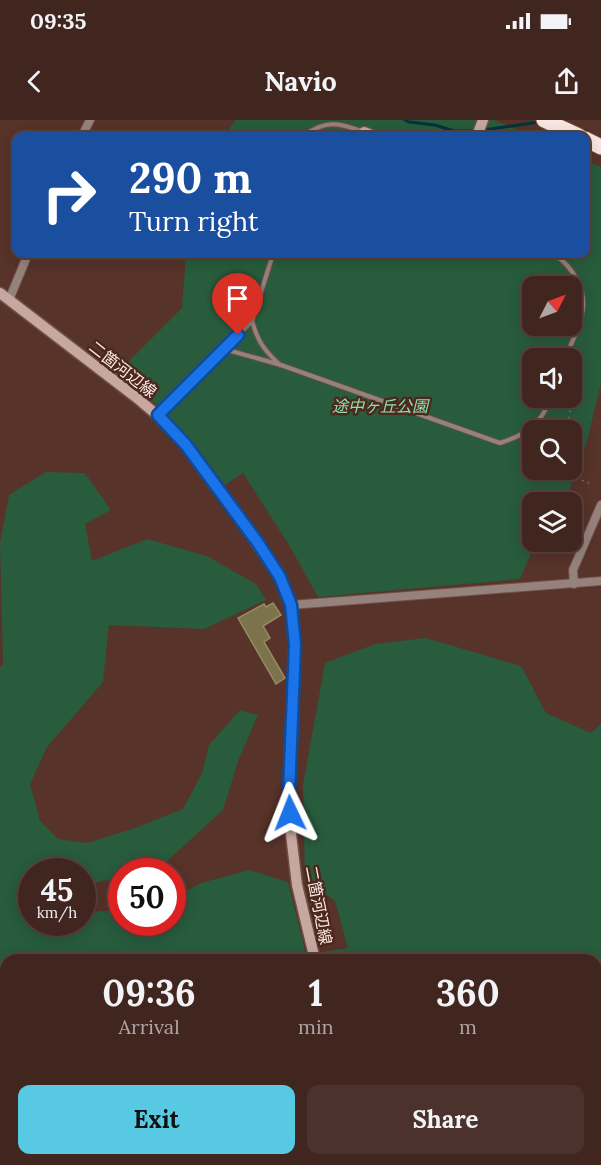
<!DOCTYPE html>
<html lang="en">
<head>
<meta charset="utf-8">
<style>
	body { margin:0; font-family:Lora,"Noto Sans JP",serif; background:#4c322c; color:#f1f3f6; height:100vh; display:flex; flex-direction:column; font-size:22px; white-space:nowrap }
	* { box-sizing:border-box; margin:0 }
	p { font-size:20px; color:#aea5a4 }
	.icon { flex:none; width:33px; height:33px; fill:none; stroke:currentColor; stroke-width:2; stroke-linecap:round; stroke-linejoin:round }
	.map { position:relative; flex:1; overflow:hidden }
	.panel { position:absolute; left:0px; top:834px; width:602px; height:212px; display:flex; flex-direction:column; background:#41261f; border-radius:18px 18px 0 0; box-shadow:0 3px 15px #0003,0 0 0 2px #5a433d }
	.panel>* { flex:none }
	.hud { position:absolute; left:12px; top:12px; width:578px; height:126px; border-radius:12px; box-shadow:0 3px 15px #0003,0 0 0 2px #5a433d; background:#1a4fa0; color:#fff; overflow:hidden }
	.needle { width:39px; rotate:48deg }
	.tools { position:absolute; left:522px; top:156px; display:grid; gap:12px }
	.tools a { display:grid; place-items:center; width:60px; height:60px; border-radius:12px; background:#41261f; box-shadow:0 3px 15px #0003,0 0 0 2px #5a433d; font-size:30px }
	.speed { position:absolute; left:18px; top:738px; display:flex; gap:12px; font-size:30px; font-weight:700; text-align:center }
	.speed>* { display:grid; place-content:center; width:78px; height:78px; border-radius:50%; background:#41261f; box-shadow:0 3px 15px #0003,0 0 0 2px #5a433d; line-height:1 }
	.speed small { font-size:15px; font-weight:400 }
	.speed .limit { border:9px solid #d22; background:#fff; color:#111 }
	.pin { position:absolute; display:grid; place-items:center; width:51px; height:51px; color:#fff; margin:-62px -26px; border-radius:50% 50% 50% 0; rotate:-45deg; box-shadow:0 0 6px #0007 }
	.pin .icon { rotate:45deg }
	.me { position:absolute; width:66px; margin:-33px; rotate:358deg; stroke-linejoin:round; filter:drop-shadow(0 0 4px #0008) }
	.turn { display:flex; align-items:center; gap:21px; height:126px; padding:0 18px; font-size:27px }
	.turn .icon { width:78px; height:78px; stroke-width:2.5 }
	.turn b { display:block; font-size:42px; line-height:51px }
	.eta { display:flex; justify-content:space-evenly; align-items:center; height:102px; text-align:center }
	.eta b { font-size:36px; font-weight:700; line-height:42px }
	.button { display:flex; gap:12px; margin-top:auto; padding:12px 18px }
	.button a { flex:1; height:69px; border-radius:12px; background:#57c9e2; color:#111; font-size:24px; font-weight:700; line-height:69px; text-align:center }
	.button a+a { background:#4c322c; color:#f1f3f6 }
	.status { display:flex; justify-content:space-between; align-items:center; height:42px; padding:0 30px; background:#41261f; direction:ltr }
	.status svg { height:16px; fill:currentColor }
	header { display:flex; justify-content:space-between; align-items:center; height:78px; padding:0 18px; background:#41261f; font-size:27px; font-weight:700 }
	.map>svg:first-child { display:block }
	.green { fill:#285c3d; fill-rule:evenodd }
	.water { fill:#02343e }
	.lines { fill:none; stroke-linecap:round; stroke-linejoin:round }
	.stream { stroke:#02343e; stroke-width:3 }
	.building { fill:#7c724c; stroke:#958b64; stroke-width:1.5 }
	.lane-casing { stroke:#725047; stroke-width:6 }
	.street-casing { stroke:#725047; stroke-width:10 }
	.secondary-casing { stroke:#725047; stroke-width:13 }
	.highway-casing { stroke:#725047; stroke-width:17 }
	.path { stroke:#92746c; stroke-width:1.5; stroke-dasharray:1.5 4.5; stroke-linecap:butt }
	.lane { stroke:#96827d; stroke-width:4 }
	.street { stroke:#96827d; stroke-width:8 }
	.secondary { stroke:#c7a8a0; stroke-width:10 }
	.highway { stroke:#fbe7e2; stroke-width:15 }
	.route-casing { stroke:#114b97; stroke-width:15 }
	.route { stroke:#1a73e8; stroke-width:10 }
	.labels { text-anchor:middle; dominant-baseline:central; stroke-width:5; stroke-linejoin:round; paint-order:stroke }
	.street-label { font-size:16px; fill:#feebe6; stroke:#4c281f }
	.park-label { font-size:16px; font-style:italic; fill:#8ae1a9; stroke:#4c281f }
</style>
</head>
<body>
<div class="status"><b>09:35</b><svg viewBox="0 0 49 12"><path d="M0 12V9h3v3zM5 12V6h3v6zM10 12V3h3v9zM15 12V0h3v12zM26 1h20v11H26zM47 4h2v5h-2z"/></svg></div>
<header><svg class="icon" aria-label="back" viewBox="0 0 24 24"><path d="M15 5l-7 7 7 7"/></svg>Navio<svg class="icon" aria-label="share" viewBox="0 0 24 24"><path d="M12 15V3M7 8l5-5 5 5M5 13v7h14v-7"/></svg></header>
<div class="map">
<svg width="601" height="1045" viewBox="0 0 601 1045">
	<rect width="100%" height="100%" fill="#573329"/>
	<!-- green -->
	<path class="green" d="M235,0H494L532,16H225Z
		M585,40L601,47V263L587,321L565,382H532V422H536L520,459L318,477L289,425L243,353L225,365L188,317L155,283L116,254L182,188L186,134H585ZM532,166H572V206H532ZM532,238H572V278H532ZM532,310H572V350H532Z
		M46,352L85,353L111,390L85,404L92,441L147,419L207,436L256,464L266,480L204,509L109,505L103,562L47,627L30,664L40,701L58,719L87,723L135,708L183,689L202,653L209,625L240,590L258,595L238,641L223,690L165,743L136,751L122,752L121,756L95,763L83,775L82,752H32V802H82L83,785L88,792L121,790L122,802H172L173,778L201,763L249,750L288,762L306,834L348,828L335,781L305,759L303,665L325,543L375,524L426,518L521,546L546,593L591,613L601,604V1045H540L534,1040H596V840H6V1040H330V1045H0V547L3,544L0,423L9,375Z"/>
	<!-- water -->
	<path class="water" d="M367,1040H528L533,1045H367Z"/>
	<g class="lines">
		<!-- stream -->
		<path class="stream" d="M405,0L409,2L435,5L454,11H476
			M483,10L539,2"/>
	</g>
	<!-- building -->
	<path class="building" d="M273,483L281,495L263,506L270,518L264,522L285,558L276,564L238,498L264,484L266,487Z"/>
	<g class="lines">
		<!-- lane casing -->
		<g class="lane-casing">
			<path id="lane" d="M303,16C325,0 339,2 363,12
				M554,134C572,146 588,171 582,194C579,209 571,224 565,238
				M252,201C258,222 264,230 280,245
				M224,229L281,245L500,323C528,314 540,305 551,278
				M159,295L252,201L273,134"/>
		</g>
		<!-- street casing -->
		<g class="street-casing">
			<path id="street" d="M82,16L90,0
				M9,180L28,134
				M574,464L573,450L601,385
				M291,485L601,461"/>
		</g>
		<!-- secondary casing -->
		<g class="secondary-casing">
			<path id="secondary" d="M364,12L374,16
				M477,16L483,0
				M0,173L137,278L171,307L207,352L280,457L291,485L295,525L289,672L291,714L297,765L315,840
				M353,1040V1045"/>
		</g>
		<!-- highway casing -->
		<g class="highway-casing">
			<path id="highway" d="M544,0L579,16
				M585,19L601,27"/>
		</g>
		<!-- path -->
		<path class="path" d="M570,310C564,285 586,262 575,236
			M572,319L574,328L572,343
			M571,350V356L589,363"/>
		<!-- lane -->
		<use href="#lane" class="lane"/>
		<!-- street -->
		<use href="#street" class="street"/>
		<!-- secondary -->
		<use href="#secondary" class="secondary"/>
		<!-- highway -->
		<use href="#highway" class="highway"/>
	</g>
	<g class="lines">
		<!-- route casing -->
		<g class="route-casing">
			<path id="route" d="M238,215L158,295L186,325L258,423L280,457L291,485L295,525L289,672L290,693"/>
		</g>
		<!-- route -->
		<use href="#route" class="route"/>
	</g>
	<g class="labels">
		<!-- street labels -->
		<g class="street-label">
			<text transform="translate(123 249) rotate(38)">二箇河辺線</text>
			<text transform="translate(319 785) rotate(79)">二箇河辺線</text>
		</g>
		<!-- park labels -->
		<g class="park-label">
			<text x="380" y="286">途中ヶ丘公園</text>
		</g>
	</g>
</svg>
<div class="tools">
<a><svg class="needle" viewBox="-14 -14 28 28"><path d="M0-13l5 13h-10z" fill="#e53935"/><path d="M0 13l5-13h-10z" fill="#aea5a4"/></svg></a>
<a><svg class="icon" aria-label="sound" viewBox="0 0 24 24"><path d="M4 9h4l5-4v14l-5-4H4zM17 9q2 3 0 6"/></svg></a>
<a><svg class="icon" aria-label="search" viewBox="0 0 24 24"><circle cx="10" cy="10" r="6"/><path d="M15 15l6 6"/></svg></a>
<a><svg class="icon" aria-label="layers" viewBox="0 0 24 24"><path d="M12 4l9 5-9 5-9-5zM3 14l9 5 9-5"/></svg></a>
</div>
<div class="speed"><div>45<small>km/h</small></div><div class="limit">50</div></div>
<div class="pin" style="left:238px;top:215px;background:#d93025"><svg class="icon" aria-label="arrive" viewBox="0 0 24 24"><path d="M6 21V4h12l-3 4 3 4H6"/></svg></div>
<svg class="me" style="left:290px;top:693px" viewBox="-20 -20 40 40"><path d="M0-17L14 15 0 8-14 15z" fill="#1a73e8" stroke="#fff" stroke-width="4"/></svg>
<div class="hud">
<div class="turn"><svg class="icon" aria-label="right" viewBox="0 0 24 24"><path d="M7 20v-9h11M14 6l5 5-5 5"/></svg><div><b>290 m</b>Turn right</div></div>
</div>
<section class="panel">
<div class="eta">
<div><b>09:36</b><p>Arrival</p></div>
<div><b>1</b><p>min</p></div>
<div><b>360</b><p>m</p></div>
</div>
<div class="button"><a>Exit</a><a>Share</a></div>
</section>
</div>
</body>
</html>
